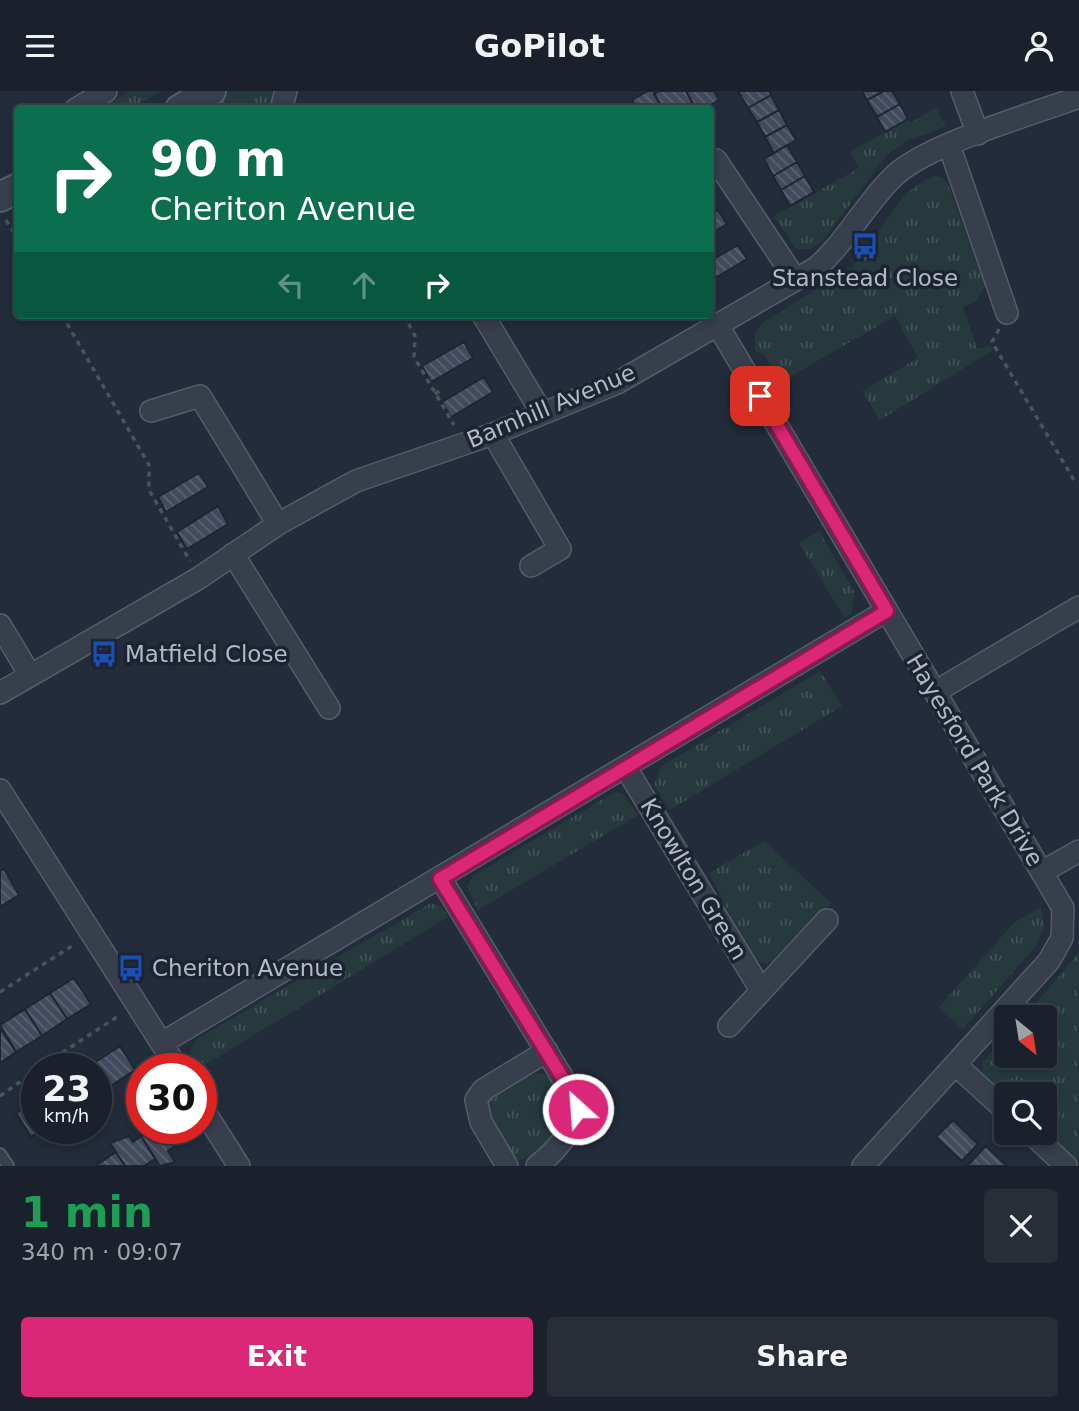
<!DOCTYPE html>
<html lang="en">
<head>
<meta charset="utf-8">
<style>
	body { margin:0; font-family:"DejaVu Sans",sans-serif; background:#272e38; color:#f1f3f6; height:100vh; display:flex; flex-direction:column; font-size:26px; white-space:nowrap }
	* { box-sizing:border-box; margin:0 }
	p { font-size:23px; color:#9fa3a9 }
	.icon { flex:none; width:38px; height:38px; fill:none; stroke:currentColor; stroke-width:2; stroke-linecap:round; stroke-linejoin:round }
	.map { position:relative; height:1075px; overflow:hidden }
	.panel { display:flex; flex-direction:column; background:#1a212c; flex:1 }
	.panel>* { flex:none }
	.banner { position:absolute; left:14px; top:14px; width:700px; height:214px; border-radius:7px; box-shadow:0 4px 10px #0003,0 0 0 2px #383e48; background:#0b6e4f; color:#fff; overflow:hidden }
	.needle { width:46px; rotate:150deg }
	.buttons { position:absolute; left:994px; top:914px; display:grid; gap:14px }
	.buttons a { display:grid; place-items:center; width:63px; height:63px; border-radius:7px; background:#1a212c; box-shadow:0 4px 10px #0003,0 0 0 2px #383e48; font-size:35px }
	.speed { position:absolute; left:21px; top:962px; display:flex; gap:14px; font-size:35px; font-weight:700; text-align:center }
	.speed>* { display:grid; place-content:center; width:91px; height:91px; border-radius:50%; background:#1a212c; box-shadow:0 4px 10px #0003,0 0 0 2px #383e48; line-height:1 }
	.speed small { font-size:18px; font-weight:400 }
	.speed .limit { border:10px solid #d22; background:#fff; color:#111 }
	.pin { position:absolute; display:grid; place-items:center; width:60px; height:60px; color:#fff; margin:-30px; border-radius:14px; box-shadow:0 4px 10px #0006 }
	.me { position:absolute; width:77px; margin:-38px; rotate:334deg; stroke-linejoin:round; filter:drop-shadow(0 0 5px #0008) }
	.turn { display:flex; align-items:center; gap:24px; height:147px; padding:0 21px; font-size:32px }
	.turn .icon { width:91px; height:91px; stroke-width:2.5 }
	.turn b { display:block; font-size:49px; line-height:60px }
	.lanes { display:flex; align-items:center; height:66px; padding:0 21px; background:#0003; justify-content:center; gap:35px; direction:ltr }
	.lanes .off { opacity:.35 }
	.round { display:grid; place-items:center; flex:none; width:74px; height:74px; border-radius:7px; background:#272e38 }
	.overview { display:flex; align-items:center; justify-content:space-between; height:119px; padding:0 21px }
	h1 { font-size:42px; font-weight:600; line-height:52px; color:#1e9e55 }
	.action { display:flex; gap:14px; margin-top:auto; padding:14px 21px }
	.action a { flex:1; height:80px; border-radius:7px; background:#db2777; color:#fff; font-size:28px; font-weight:600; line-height:80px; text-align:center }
	.action a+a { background:#272e38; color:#f1f3f6 }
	header { display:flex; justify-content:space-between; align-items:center; height:91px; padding:0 21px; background:#1a212c; font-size:32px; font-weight:600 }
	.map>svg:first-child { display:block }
	.grass { fill:url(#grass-tufts) }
	.building { fill:url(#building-back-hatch); stroke:#1e2533; stroke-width:2 }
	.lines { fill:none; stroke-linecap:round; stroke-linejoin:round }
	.service-casing { stroke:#555c6a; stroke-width:14 }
	.minor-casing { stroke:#555c6a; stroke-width:24 }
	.tertiary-casing { stroke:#555c6a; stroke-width:32 }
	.path { stroke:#45575c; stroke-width:3.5; stroke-dasharray:5 5; stroke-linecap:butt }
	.service { stroke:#373e4c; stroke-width:10 }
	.minor { stroke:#373e4c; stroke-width:21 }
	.tertiary { stroke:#373e4c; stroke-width:28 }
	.route-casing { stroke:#8e194d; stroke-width:18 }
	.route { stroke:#db2777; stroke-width:12 }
	.labels { text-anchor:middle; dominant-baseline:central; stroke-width:7; stroke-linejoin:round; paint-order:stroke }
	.poi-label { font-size:23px; fill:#b3b9c7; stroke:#1c2331; text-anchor:start }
	.street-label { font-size:23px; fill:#b3b9c7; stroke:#1c2331 }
</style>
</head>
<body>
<header><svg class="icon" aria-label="menu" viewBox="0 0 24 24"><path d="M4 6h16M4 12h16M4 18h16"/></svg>GoPilot<svg class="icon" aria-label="person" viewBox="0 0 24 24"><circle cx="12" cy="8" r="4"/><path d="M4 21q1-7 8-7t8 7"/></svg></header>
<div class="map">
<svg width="1079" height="1075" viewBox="0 0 1079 1075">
	<defs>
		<pattern id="grass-tufts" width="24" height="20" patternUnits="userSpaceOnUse" patternTransform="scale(1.75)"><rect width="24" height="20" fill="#263a3e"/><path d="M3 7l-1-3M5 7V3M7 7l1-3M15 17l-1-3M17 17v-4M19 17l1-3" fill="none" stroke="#435458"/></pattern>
		<pattern id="building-back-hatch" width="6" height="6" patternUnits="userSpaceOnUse" patternTransform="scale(1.75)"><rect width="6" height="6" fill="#424b5d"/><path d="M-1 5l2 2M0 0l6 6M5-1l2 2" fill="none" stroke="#5b6373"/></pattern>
	</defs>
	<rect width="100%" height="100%" fill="#232c3b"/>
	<!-- grass -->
	<path class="grass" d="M131,0H162L131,17H101Z
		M226,0H279L274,17L194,18Z
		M936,17L946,35L907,50L888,63L823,149L810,158H796L774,125L859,77L850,61L907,29L910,32Z
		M932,85L942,86L947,91L985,195L975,211L963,216L977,258L990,255L993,259L880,329L862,300L918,267L895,225L781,291L765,265L755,260V241L764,231L853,175L906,102Z
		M819,440L854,500L852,521L845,527L799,452Z
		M820,580L842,615L670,719L654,694L661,675Z
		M615,701L623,703L638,724L478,819L467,796L473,785Z
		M764,750L831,812L778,868L765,873L751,866L709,782Z
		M431,812L442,816L448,826L200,977L190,961L197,948Z
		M1041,816L1044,837L1036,855L963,938L939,916L1014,832Z
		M1079,861V1074L1042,1041L1045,1003H1006V1007L982,984L983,971L1006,946V964H1045V926H1025Z
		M540,982C556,987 570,1009 566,1026C562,1041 533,1069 518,1069C505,1058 477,1024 491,1007C495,1002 504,999 510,995C520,989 528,983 540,982Z"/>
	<!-- building -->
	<path class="building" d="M648,0H653L663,18H637L632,9Z
		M659,0H686L695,17L663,18L654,3Z
		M686,0H714L719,9L704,18H696Z
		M738,0H769L771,4L748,17Z
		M862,0H884L867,9Z
		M884,0H892L900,13L877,26L867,9Z
		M771,4L779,19L757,31L748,17Z
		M900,13L908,28L885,41L877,26Z
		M779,19L787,34L765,46L757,31Z
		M787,34L796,49L774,62L765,46Z
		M787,54L797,71L773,85L764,68Z
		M797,71L805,85L781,99L773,85Z
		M805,85L814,101L790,115L781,99Z
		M718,119L727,133L710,143V123Z
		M738,154L747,168L710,190V170Z
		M464,251L473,267L431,291L422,275Z
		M484,286L493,301L451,326L442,311Z
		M199,382L208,396L166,421L158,406Z
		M218,415L228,433L187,458L177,441Z
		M4,778L19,804L0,816V780Z
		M74,887L91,913L67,928L50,902Z
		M50,902L67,928L42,945L25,918Z
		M25,918L42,945L16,961L0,934Z
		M0,937L16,961L0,972Z
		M120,955L135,979L109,996L94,972Z
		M94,972L109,996L96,1004V978H84Z
		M37,1008V1038H43L31,1046L16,1022Z
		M953,1029L978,1053L962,1070L936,1046Z
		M142,1034V1038H168L178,1053L168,1060L175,1071L160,1075L141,1045L144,1044L139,1036Z
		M129,1045L133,1051L141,1045L155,1068L144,1075H125L110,1052Z
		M986,1055L1007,1075H967Z
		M116,1061L125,1075H95Z"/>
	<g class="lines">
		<!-- service casing -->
		<g class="service-casing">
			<path id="service" d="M0,1063L8,1075"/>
		</g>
		<!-- minor casing -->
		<g class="minor-casing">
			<path id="minor" d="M962,0L978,43
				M76,18L106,0
				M281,18L286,0
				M949,54L1007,222
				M710,72L716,69L796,189
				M483,224L542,322
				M717,233L1063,817L1062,847L1049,870L863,1075
				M151,320L200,305L278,433
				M493,343L560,458L531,475
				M233,463L329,617
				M0,534L30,584
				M935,601L1079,516
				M0,602L199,487L278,433L356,390L493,343L617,292L816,177C846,151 864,115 892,87C923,54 1034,23 1079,6
				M626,677L761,899
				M0,699L178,978
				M1042,781L1079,760
				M441,788L575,1007C583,1031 555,1061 537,1075
				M729,935L827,829
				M162,952L886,520
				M956,974L1006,1020
				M201,1015L239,1075
				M1030,1041L1066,1075
				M507,1075L481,1031L476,1009L483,999L547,960"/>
		</g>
		<!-- tertiary casing -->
		<g class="tertiary-casing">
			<path id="tertiary" d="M180,18L211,0
				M0,106L18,97"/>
		</g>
		<!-- path -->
		<path class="path" d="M6,129L18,148
			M62,224L149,374V399L190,470
			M408,224L406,228L415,245L414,266L454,334
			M999,238L992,251L1074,389L1079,390
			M435,303L443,298
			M0,901L75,853
			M37,978L120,924
			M0,1005L37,979"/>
		<!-- service -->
		<use href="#service" class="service"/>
		<!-- minor -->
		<use href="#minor" class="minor"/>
		<!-- tertiary -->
		<use href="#tertiary" class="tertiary"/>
	</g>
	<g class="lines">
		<!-- route casing -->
		<g class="route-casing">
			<path id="route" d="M578,1018L575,1007L440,788L887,520L760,305"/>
		</g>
		<!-- route -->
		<use href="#route" class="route"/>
	</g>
	<!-- icons -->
	<defs>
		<g id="bus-bare" transform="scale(2.1)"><path d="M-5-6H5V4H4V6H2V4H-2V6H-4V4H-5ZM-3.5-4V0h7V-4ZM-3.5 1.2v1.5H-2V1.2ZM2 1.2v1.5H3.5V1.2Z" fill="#1a4fb4" stroke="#1c2331" stroke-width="2.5" paint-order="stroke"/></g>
	</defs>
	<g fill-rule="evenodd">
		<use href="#bus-bare" x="865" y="155"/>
		<use href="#bus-bare" x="104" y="563"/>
		<use href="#bus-bare" x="131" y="877"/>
	</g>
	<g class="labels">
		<!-- poi labels -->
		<g class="poi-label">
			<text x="865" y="187" text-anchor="middle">Stanstead Close</text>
			<text x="125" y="563">Matfield Close</text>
			<text x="152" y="877">Cheriton Avenue</text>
		</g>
		<!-- street labels -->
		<g class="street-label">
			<text transform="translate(551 315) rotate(-23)">Barnhill Avenue</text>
			<text transform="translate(975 669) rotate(59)">Hayesford Park Drive</text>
			<text transform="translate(694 788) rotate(59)">Knowlton Green</text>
		</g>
	</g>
</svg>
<div class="buttons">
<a><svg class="needle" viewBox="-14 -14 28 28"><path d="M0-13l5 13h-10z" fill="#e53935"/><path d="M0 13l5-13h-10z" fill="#9fa3a9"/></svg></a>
<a><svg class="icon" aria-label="search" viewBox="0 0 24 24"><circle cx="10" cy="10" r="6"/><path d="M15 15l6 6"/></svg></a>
</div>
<div class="speed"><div>23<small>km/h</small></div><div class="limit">30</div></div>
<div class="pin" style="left:760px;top:305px;background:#d93025"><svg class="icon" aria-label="arrive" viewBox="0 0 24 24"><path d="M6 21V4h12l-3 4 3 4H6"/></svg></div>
<svg class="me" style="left:578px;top:1018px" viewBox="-20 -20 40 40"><circle r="17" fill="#db2777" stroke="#fff" stroke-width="3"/><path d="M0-11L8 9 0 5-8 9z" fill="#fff"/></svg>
<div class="banner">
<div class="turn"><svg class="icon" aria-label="right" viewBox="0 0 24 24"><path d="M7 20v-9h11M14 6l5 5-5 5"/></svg><div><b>90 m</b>Cheriton Avenue</div></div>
<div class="lanes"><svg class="icon off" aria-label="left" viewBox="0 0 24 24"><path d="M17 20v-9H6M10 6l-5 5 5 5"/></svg><svg class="icon off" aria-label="ahead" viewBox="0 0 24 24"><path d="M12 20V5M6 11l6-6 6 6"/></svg><svg class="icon" aria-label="right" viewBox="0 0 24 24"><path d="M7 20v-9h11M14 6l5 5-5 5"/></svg></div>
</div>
</div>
<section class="panel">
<div class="overview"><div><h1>1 min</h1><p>340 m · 09:07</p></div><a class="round"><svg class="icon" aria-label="close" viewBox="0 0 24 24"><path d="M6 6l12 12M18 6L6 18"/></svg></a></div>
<div class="action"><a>Exit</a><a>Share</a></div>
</section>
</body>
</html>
